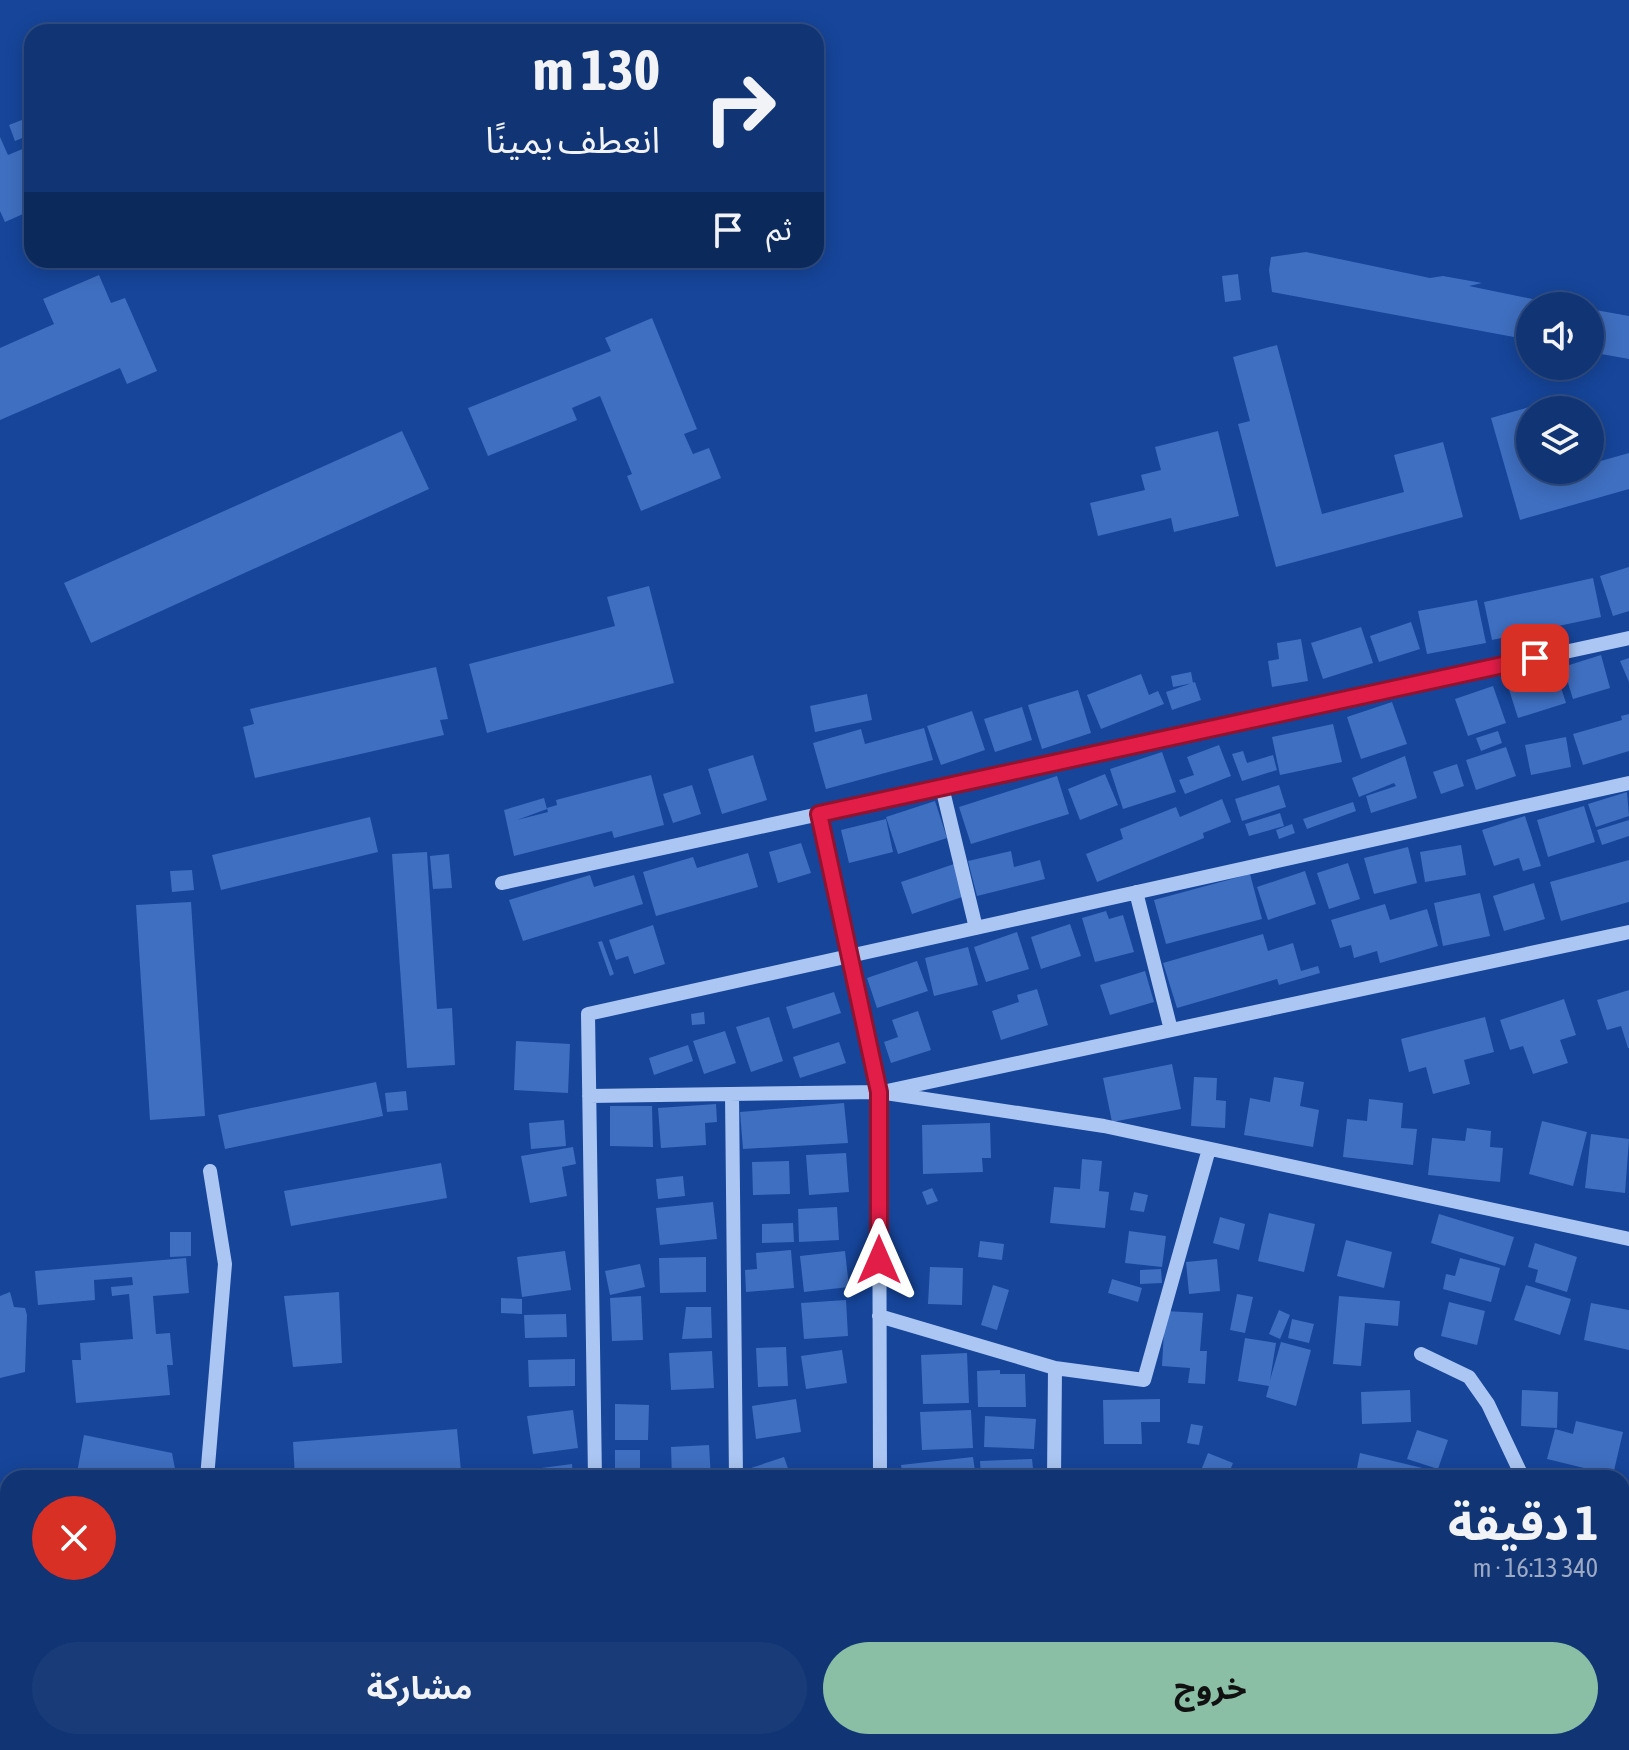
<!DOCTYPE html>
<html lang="ar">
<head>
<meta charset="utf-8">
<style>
	body { margin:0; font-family:"Asap Condensed","Noto Sans Arabic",sans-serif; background:#193c79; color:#f1f3f6; direction:rtl; height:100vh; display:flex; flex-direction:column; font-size:30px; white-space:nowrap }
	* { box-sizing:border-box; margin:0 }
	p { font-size:26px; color:#9caac5 }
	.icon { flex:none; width:44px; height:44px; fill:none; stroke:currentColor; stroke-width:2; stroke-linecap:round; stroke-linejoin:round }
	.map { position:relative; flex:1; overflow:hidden; direction:ltr }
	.details { position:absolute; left:0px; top:1470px; width:1630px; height:280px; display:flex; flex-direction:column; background:#103474; border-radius:24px 24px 0 0; box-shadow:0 4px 20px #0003,0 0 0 2px #304f86; direction:rtl }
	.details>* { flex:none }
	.banner { position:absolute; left:24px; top:24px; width:800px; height:244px; border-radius:24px; box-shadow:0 4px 20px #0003,0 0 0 2px #304f86; direction:rtl; background:#103474; color:#f1f3f6; overflow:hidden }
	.buttons { position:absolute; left:1516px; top:292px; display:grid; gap:16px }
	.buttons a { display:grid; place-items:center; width:88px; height:88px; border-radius:50%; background:#103474; box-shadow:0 4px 20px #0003,0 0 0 2px #304f86; font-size:40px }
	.pin { position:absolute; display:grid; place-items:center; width:68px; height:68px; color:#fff; margin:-34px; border-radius:16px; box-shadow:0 4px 12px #0006 }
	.me { position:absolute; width:88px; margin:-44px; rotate:0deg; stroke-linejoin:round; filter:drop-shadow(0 0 6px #0008) }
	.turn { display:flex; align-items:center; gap:28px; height:168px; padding:0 32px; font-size:36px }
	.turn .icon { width:104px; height:104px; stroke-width:2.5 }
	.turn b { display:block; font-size:56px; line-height:68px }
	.then { display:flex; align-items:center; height:76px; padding:0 32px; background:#0003; gap:16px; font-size:30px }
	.round { display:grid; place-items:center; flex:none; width:84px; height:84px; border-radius:42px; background:#193c79 }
	.head { display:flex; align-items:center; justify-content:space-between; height:136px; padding:0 32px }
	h1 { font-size:48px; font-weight:700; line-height:60px }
	.primary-button { display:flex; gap:16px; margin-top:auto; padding:16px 32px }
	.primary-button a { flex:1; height:92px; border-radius:48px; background:#8abfa5; color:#111; font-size:32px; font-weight:700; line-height:92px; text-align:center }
	.primary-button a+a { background:#193c79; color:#f1f3f6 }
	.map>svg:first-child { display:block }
	.building { fill:#3f6fc1 }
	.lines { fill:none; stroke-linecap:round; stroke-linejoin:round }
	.minor { stroke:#abc6f2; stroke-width:14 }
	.route-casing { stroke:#92132f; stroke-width:20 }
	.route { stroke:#e11d48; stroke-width:14 }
</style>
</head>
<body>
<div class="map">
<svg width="1629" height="1750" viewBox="0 0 1629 1750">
	<rect width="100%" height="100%" fill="#16459a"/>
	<!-- building -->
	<path class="building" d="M32,116V134L15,141L9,125Z
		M0,137L8,155L32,145V210L5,222L0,211Z
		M1306,252L1430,278L1443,276L1482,283L1469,286L1567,306H1530V340L1272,292L1269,270L1271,257Z
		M34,260H60V261L37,268Z
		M1238,274L1241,300L1225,302L1222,276Z
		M99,275L111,303L125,298L157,371L127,384L120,368L0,420V348L54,324L43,299Z
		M1590,309L1629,316V359L1590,352Z
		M652,318L697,429L684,434L693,454L709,448L721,478L641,511L627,476L632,474L600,396L572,408L577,420L488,456L468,408L611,351L605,338Z
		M1277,345L1322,514L1404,492L1394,455L1443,442L1463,517L1276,567L1238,424L1250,421L1233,357Z
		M1543,403L1545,410H1530V470H1590V464L1629,453V489L1520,520L1491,418Z
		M402,431L429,489L91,643L64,583Z
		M1218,431L1239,516L1174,532L1171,518L1098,536L1090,503L1145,490L1141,475L1161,470L1155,447Z
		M1629,567V611L1613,616L1600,576Z
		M1593,578L1601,617L1492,640L1484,602Z
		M649,586L674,683L487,733L469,664L615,626L607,597Z
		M1477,600L1486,643L1427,654L1418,611Z
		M1411,622L1420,649L1379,662L1370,636Z
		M1361,627L1373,663L1323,679L1311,643Z
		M1301,639L1308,681L1272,687L1268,661L1279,659L1277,643Z
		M1601,655L1610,688L1573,699L1563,667Z
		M1629,658V682L1620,661Z
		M436,667L448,719L440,720L444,735L255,778L243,727L254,724L250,709Z
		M1555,669L1566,703L1518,718L1507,683Z
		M1191,672L1193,683L1173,687L1171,676Z
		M1141,674L1149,695L1158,691L1164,704L1101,729L1087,695Z
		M1195,682L1201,700L1172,710L1166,692Z
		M1493,686L1506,723L1468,736L1455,699Z
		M1078,690L1091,733L1042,749L1028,705Z
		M867,694L872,720L815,732L810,706Z
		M1392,702L1407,744L1361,759L1347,717Z
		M1022,707L1032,740L995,752L984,719Z
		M972,711L985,750L941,765L927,726Z
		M1629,714V751L1583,765L1573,734L1622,720L1621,716Z
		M1333,724L1342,762L1280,775L1272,737Z
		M924,728L933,760L826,789L813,743L861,729L865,744Z
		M1498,731L1502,743L1481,751L1476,738Z
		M1566,737L1571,767L1531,775L1525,745Z
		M1219,745L1231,776L1185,794L1179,780L1194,775L1187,757Z
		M1506,747L1516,776L1476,790L1466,760Z
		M1243,751L1247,763L1273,755L1277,770L1242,781L1232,754Z
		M1162,752L1176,792L1123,809L1110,769Z
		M753,755L767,800L722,814L708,769Z
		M1405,756L1417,798L1371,813L1366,796L1396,786L1394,783L1359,797L1352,778Z
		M1457,764L1464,786L1441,794L1433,772Z
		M1105,774L1118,805L1080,820L1068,789Z
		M651,775L664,825L614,838L612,831L514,856L504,810L544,798L547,809L517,820L548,812L547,808L557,805L556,800Z
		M1057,776L1069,814L971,844L959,807Z
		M692,785L701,814L673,823L663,794Z
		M1279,785L1286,807L1242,821L1235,799Z
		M1627,792L1629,816L1596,827L1588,804Z
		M1222,799L1231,822L1203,833L1204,838L1097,882L1086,854L1123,839L1120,829L1176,807L1180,817Z
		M935,801L947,838L898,854L886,817Z
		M1353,802L1356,811L1307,829L1303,819Z
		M1584,806L1595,842L1548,857L1537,820Z
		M1280,813L1284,826L1249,836L1245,824Z
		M1525,816L1541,866L1523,871L1519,858L1494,866L1482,830Z
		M370,817L378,852L221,890L212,855Z
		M886,819L893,852L849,863L841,830Z
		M1629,820V836L1602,845L1597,830Z
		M1292,824L1295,833L1279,839L1276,830Z
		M801,843L811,873L778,883L769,852Z
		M1461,845L1466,875L1425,882L1420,852Z
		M1408,847L1417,883L1374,894L1364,858Z
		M1011,851L1014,867L1040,860L1045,879L977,896L968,861Z
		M427,852L437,1009L452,1008L455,1065L407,1068L392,854Z
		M748,853L758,887L656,916L643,872L693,857L697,868Z
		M449,854L452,888L433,889L430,856Z
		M1629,860V902L1561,921L1550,882Z
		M957,863L968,895L912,914L901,882Z
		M1348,863L1360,899L1329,909L1317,873Z
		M192,870L194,890L172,892L170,871Z
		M1305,871L1316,904L1268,920L1257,887Z
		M1250,874L1262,919L1166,944L1154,900Z
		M590,875L594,887L634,875L643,904L523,941L509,900Z
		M1534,883L1545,919L1504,931L1493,896Z
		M1480,893L1490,936L1443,946L1434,903Z
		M191,902L205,1116L150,1120L136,905Z
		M1385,904L1390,920L1427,909L1438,946L1380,963L1377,951L1354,958L1351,945L1340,948L1331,920Z
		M1106,911L1109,919L1123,915L1134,952L1095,962L1082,918Z
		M1070,924L1081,956L1041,969L1031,937Z
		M653,925L665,964L634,974L628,956L616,960L609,940Z
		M1017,932L1029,969L986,982L974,947Z
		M1263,934L1268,951L1293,943L1301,971L1318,966L1320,973L1279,985L1277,979L1177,1008L1163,963Z
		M602,941L614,974L610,976L598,942Z
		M968,947L978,985L934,996L925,958Z
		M917,961L928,991L877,1008L867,978Z
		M1145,971L1154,1002L1110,1015L1100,985Z
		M1037,989L1048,1025L1001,1040L992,1011L1019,1002L1017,995Z
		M1629,990V1048H1628L1621,1026L1607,1030L1597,1000Z
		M834,992L841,1013L793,1029L786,1007Z
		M1564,999L1576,1035L1560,1040L1568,1063L1533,1074L1523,1046L1510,1050L1500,1020Z
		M918,1011L931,1050L891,1063L884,1042L898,1037L892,1020Z
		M704,1012L705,1024L692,1025L691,1014Z
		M769,1017L783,1061L751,1072L736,1027Z
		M1485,1017L1494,1052L1464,1060L1470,1084L1433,1094L1426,1067L1409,1072L1401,1039Z
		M725,1031L736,1063L704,1074L693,1041Z
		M516,1041L570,1044L568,1093L514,1090Z
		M839,1042L846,1063L800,1078L793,1057Z
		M688,1045L693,1061L654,1075L649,1058Z
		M1172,1064L1181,1109L1112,1122L1103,1078Z
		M1194,1077L1217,1078L1216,1100L1226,1101L1225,1128L1191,1126Z
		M1274,1077L1304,1082L1300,1106L1319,1110L1313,1147L1244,1135L1250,1098L1270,1102Z
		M376,1082L383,1116L225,1149L218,1115Z
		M406,1091L408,1110L387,1112L385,1093Z
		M1369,1099L1403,1103L1401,1128L1417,1129L1413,1165L1343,1157L1347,1119L1367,1121Z
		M844,1103L848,1143L743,1149L740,1112Z
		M716,1104L717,1122L705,1123L706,1145L661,1148L658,1108Z
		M610,1106H652L653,1147L610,1146Z
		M564,1120L566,1146L531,1149L529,1123Z
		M1542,1121L1587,1132L1573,1186L1529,1174Z
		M990,1123L991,1158H982L983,1172L923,1174L922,1125Z
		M1467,1128L1491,1131L1490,1147L1503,1148L1500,1182L1428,1175L1432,1138L1465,1141Z
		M1591,1134L1629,1139L1625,1193L1585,1188Z
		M573,1147L576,1164L562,1167L567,1196L530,1203L521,1156Z
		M846,1153L849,1192L809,1195L806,1155Z
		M1082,1159L1102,1161L1099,1191L1109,1192L1105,1228L1050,1223L1054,1187L1080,1189Z
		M789,1161L790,1194L753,1195L752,1162Z
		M441,1163L447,1198L291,1226L284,1191Z
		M683,1176L685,1196L658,1199L656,1179Z
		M932,1188L938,1201L927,1205L922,1192Z
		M1134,1192L1148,1195L1144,1212L1130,1210Z
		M713,1202L717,1239L660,1245L656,1208Z
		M837,1207L839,1240L799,1242L798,1209Z
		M1269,1213L1315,1224L1304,1272L1258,1261Z
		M1439,1214L1514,1237L1505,1266L1431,1243Z
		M1220,1217L1245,1224L1239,1250L1213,1243Z
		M793,1223L794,1242L762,1243V1224Z
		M1129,1231L1166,1236L1162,1267L1125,1263Z
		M170,1232H191V1256L170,1257Z
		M1346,1240L1392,1252L1384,1288L1337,1276Z
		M980,1241L1004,1244L1002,1260L978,1257Z
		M1535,1243L1577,1257L1567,1292L1535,1282L1538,1270L1528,1267Z
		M791,1250L794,1288L746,1292L745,1270L757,1269L756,1253Z
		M565,1251L571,1290L522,1297L517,1257Z
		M845,1251L849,1287L804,1292L800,1256Z
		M706,1257V1292L660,1293L659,1258Z
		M186,1258L189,1293L153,1296L156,1334L170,1333L173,1365H167L170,1395L76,1403L72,1360H81L80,1343L133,1339L129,1294L112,1296L111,1287L133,1285L132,1277L94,1280L95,1300L38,1305L35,1271Z
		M1460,1258L1500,1268L1491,1302L1443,1289L1446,1274L1455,1276Z
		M1217,1259L1220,1291L1189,1294L1186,1262Z
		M640,1264L645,1287L610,1295L605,1271Z
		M930,1267L963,1268L962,1305L928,1304Z
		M1161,1269L1162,1283L1140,1284V1270Z
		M1112,1279L1142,1288L1138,1302L1108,1293Z
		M993,1285L1009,1290L997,1330L981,1325Z
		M1526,1285L1571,1299L1560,1335L1514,1320Z
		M10,1292L14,1307L25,1308L27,1315L25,1372L0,1378V1296Z
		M339,1292L342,1363L293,1367L284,1296Z
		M1237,1294L1253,1297L1245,1333L1230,1330Z
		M641,1296L643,1340L612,1341L610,1298Z
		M1339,1296L1400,1301L1398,1326L1365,1323L1361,1366L1333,1364Z
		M501,1298L522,1299V1314L501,1313Z
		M846,1300L848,1336L804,1339L801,1303Z
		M1449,1302L1485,1311L1477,1345L1441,1336Z
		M1591,1303L1629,1310V1350L1584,1340Z
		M686,1307H711L712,1338L682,1339Z
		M1279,1310L1290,1315L1280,1339L1269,1334Z
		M1165,1311L1203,1313L1200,1351H1207L1205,1384L1188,1383L1190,1368L1162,1366Z
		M566,1314L567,1337L525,1338L524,1315Z
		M1292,1319L1314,1324L1309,1343L1288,1338Z
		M1245,1338L1276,1343L1270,1380L1281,1342L1311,1350L1296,1406L1266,1397L1269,1386L1238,1381Z
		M786,1347L788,1386L758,1387L756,1348Z
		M842,1350L847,1383L806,1389L801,1356Z
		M712,1351L714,1388L671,1390L669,1353Z
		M967,1353L969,1403L923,1404L921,1355Z
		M575,1359V1386L529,1387L528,1360Z
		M1000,1370V1374H1025L1026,1407H978L977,1371Z
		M1410,1390L1411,1422L1362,1424L1361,1392Z
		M1522,1390L1558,1392L1557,1428L1521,1426Z
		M796,1399L801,1432L756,1439L752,1406Z
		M1160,1399V1422H1141L1142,1444H1104L1103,1400Z
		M615,1404L649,1405L648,1440H615Z
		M573,1410L578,1448L533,1454L527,1416Z
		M971,1410L973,1448L922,1450L920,1412Z
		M985,1416L1036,1419L1034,1449L984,1447Z
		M1576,1421L1623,1432L1613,1475L1547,1459L1555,1429L1573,1434Z
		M1191,1424L1203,1426L1199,1445L1187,1443Z
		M457,1429L461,1471L370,1478H295L293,1442Z
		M1417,1430L1448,1440L1438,1469L1407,1459Z
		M84,1435L172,1453L176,1474L173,1478H76Z
		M709,1445L711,1478H672L671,1447Z
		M615,1450H640V1471L655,1470V1478H615Z
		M1208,1453L1233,1463L1227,1478H1198Z
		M1360,1453L1439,1472L1438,1478H1355Z
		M784,1457L791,1477L747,1478L745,1470Z
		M973,1457L976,1478H903L901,1465Z
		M1032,1459L1034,1478H981L980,1461Z
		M572,1464L573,1478H527L526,1470Z
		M1155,1469L1157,1478H1112V1476Z
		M1309,1471L1337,1476V1478H1308Z
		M8,1532V1618L0,1616V1533Z
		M8,1661V1742L21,1744L0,1747V1662Z
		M1622,1690L1629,1692V1709L1622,1707Z
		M67,1742H140V1744L116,1747L117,1750H68Z
		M530,1742H568V1750H530Z
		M610,1742H654V1750H610Z
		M801,1742H852V1750H802Z
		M975,1742H1042V1750H975Z
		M1071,1742H1124V1749L1072,1750Z
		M1532,1742H1593L1620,1749L1530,1750Z"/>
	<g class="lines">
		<!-- minor -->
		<path class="minor" d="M942,787L976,928
			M819,814L879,1092L880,1478
			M502,883L1629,638
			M1136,892L1171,1030
			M887,1091L1629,932
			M732,1094L736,1478
			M589,1096L879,1092L1104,1126L1629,1239
			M879,1316L1055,1368L1144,1380L1209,1149
			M1421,1354L1469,1377L1488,1404L1523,1478
			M207,1478L225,1264L210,1171
			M595,1478L588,1014L1629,783
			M1054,1478L1055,1368
			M1622,1510L1629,1512
			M0,1636L8,1637
			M599,1742V1750
			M738,1742V1750
			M881,1742V1750
			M184,1750V1742
			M1051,1750V1742"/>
	</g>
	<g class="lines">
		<!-- route casing -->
		<g class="route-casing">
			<path id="route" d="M879,1260V1092L819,814L1535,658"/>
		</g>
		<!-- route -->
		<use href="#route" class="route"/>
	</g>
</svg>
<div class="buttons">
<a><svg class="icon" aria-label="sound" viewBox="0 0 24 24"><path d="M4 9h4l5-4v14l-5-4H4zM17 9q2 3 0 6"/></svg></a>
<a><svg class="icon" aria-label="layers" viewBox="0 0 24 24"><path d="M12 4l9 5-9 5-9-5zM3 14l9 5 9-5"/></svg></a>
</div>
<div class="pin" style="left:1535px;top:658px;background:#d93025"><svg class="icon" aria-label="arrive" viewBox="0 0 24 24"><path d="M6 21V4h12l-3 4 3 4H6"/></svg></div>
<svg class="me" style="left:879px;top:1260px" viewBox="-20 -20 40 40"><path d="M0-17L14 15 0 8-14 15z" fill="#e11d48" stroke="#fff" stroke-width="4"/></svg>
<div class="banner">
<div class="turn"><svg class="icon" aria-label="right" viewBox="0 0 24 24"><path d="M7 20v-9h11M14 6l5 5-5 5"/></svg><div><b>130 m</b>انعطف يمينًا</div></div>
<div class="then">ثم<svg class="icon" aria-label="arrive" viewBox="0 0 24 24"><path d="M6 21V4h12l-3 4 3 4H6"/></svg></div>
</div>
<section class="details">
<div class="head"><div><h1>1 دقيقة</h1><p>340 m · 16:13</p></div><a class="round" style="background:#d93025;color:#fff"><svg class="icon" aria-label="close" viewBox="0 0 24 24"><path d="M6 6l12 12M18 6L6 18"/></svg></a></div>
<div class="primary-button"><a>خروج</a><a>مشاركة</a></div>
</section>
</div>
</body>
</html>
